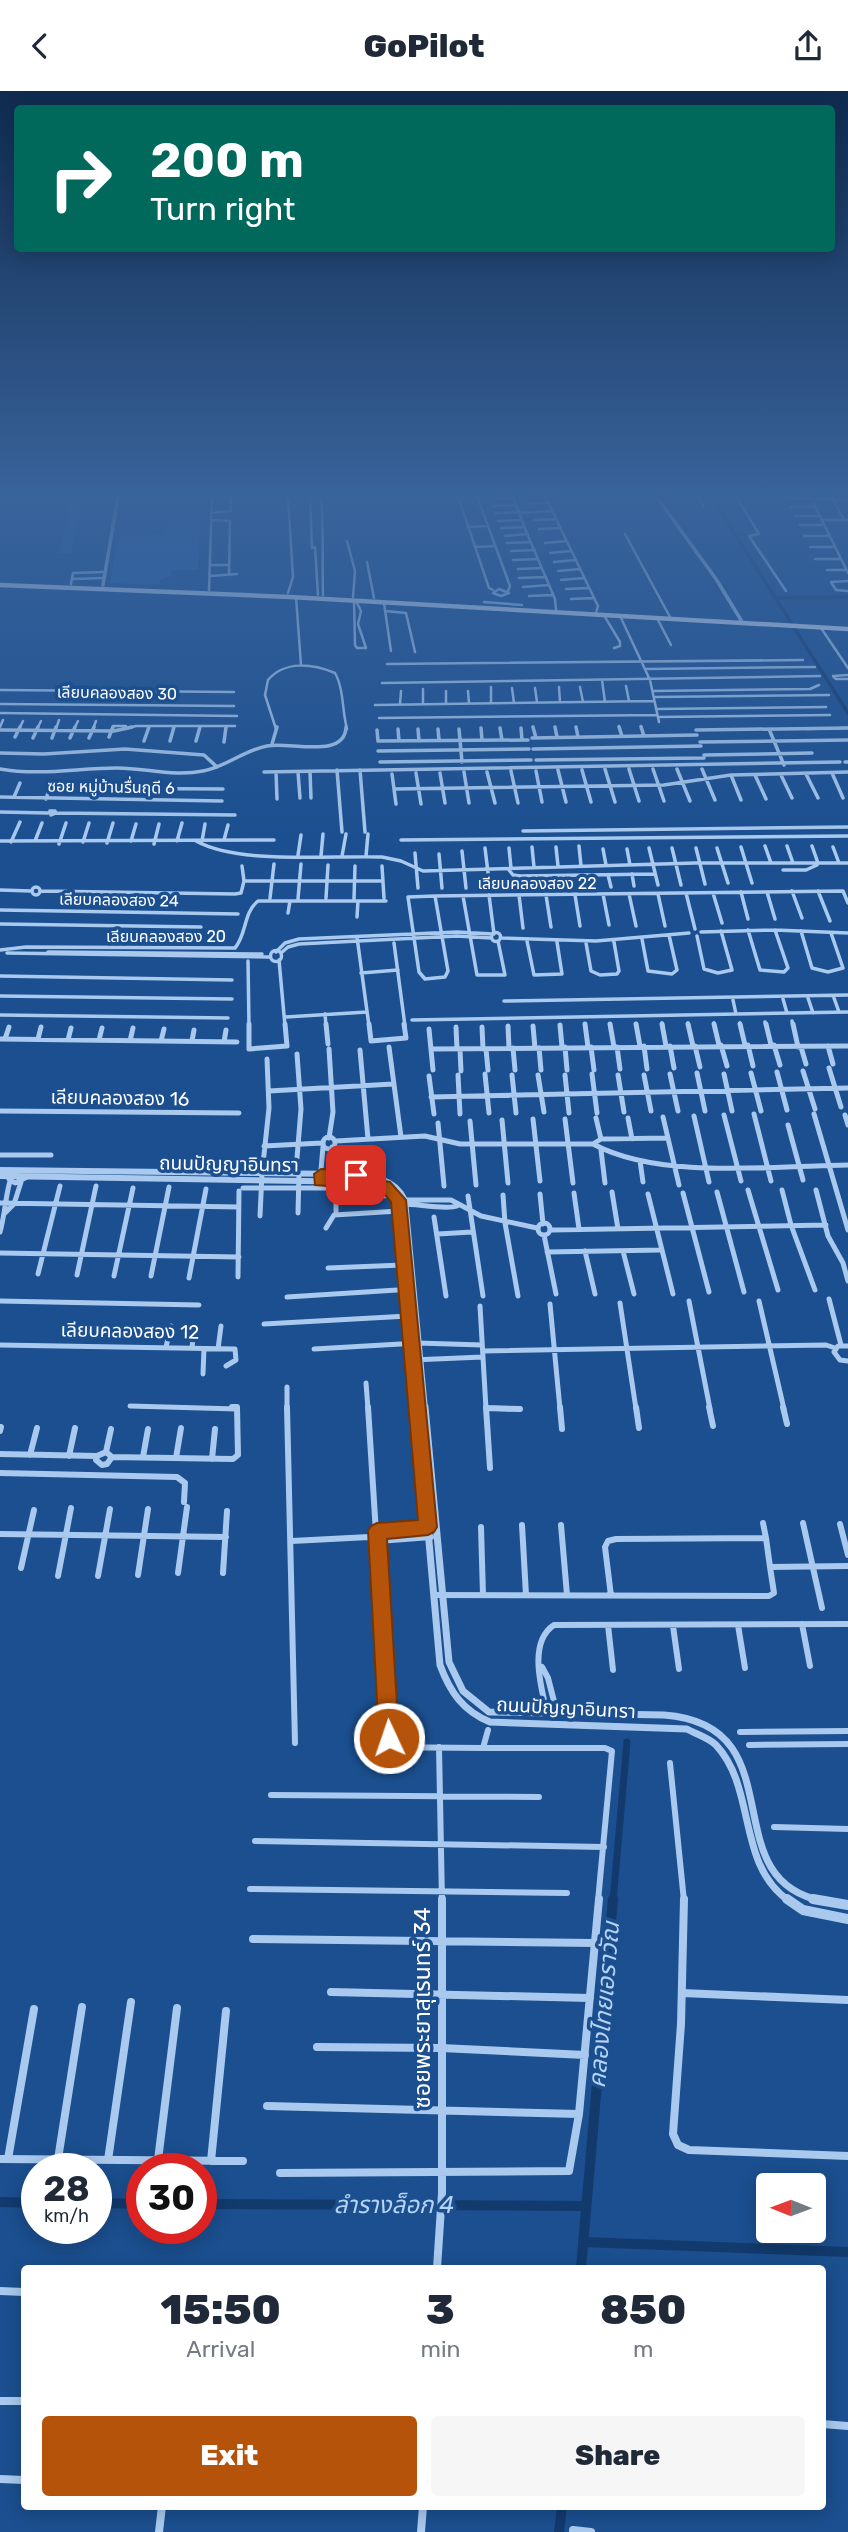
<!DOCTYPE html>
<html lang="en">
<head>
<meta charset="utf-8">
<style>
	body { margin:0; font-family:Rubik,"Noto Sans Thai",sans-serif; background:#f6f6f7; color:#1f2937; height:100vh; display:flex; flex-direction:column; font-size:26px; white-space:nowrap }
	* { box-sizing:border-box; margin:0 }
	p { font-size:23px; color:#747a83 }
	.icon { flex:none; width:38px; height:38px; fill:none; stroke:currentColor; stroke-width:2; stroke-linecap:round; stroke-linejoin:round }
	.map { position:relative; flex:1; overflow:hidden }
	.sheet { position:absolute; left:21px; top:2174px; width:805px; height:245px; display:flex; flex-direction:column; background:#fff; border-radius:7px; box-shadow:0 4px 18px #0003 }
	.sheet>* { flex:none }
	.guide { position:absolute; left:14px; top:14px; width:821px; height:147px; border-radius:7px; box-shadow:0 4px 18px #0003; background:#00695c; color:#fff; overflow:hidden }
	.needle { width:46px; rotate:271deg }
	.tools { position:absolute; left:756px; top:2082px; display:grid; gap:14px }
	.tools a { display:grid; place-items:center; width:70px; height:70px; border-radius:7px; background:#fff; box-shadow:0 4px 18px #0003; font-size:35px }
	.speed { position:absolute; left:21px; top:2062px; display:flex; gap:14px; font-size:35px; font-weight:700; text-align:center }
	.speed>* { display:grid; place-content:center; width:91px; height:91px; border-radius:50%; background:#fff; box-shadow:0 4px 18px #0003; line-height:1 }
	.speed small { font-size:18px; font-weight:400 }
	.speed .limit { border:10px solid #d22; background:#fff; color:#111 }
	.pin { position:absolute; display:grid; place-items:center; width:60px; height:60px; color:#fff; margin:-30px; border-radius:14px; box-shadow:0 4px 10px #0006 }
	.me { position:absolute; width:77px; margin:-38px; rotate:357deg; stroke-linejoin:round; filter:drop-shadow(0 0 5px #0008) }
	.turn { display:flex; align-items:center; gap:24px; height:147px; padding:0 21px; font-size:32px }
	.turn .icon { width:91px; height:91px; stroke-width:2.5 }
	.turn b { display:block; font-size:49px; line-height:60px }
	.eta { display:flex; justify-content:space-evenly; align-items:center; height:119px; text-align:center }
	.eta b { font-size:42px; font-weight:800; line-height:49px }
	.action { display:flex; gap:14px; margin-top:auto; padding:14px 21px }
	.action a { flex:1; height:80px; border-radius:7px; background:#b45309; color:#fff; font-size:28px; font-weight:800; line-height:80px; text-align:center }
	.action a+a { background:#f6f6f7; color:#1f2937 }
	header { display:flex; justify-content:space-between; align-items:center; height:91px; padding:0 21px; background:#fff; font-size:32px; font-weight:800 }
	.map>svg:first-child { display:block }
	.green { fill:#2461a8 }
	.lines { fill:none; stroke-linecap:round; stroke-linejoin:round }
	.canal-far2 { stroke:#123a6d; stroke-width:3.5 }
	.canal-far1 { stroke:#123a6d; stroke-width:7 }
	.canal { stroke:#123a6d; stroke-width:10 }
	.minor-far4 { stroke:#a9c9ee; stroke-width:2.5 }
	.minor-far3 { stroke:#a9c9ee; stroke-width:3.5 }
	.minor-far2 { stroke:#a9c9ee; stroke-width:5 }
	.minor-far1 { stroke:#a9c9ee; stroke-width:6 }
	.minor { stroke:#a9c9ee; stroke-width:8 }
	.tertiary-far3 { stroke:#a9c9ee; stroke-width:3.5 }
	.tertiary-far2 { stroke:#a9c9ee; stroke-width:6 }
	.tertiary-far1 { stroke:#a9c9ee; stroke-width:7 }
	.tertiary { stroke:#a9c9ee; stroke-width:10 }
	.secondary { stroke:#d6e6fa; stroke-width:4.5 }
	.route { fill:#b45309; stroke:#753606; stroke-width:2 }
	.labels { text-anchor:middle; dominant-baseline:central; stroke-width:7; stroke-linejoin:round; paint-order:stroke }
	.far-street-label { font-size:16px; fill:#fff; stroke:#1b4f8f }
	.street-label { font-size:19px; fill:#fff; stroke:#1b4f8f }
	.near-street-label { font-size:23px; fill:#fff; stroke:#1b4f8f }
	.near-water-label { font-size:24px; font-style:italic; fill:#b5d3f5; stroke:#1b4f8f }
</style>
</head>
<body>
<header><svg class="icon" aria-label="back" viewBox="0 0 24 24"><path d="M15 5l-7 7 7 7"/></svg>GoPilot<svg class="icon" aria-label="share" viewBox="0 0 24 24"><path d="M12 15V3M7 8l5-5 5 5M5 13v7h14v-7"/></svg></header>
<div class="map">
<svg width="848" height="2441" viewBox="0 0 848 2441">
	<rect width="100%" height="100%" fill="#1b4f8f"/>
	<!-- green -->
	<path class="green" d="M69,405H80L82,411L71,462H58L66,437Z
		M165,433H200L198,479H171V485L160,489L159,494L110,492L117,446L166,442Z"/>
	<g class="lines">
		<!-- canal-far2 -->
		<path class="canal-far2" d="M711,405L848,622
			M777,507L848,506"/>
		<!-- canal-far1 -->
		<path class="canal-far1" d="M613,1810L627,1651"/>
		<!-- canal -->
		<path class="canal" d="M0,2111L37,2112
			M96,2112L142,2113
			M201,2113L586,2115
			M583,2151L848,2161
			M581,2177L613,1808
			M559,2441L562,2415"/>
		<!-- minor-far4 -->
		<path class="minor-far4" d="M288,405L293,486L288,502
			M310,405L312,457L315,456L318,504
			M321,405C324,439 322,470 323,504
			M458,405L489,497L493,499
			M477,405L510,495L508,500
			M512,405L523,431
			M545,405L598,515L596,522
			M696,405L704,415
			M736,405L759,443L749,445L786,500
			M810,405L848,482
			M512,406L535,405
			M788,407L848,409
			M493,408L512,407
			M833,408L844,429
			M528,413L549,412
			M493,415L515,414
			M791,416H814
			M212,422L231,420V405
			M496,422L519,421
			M519,422L552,420
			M795,425H819
			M212,429L230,430L229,484
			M534,429L556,428
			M821,429H848
			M498,430L522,429
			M523,433L555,508L556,519
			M800,434H823
			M468,436L488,435
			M501,437L525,436
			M539,438L561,437
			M625,443L670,526
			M505,445L528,443
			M804,445H829
			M347,450L355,480L353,506
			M507,452L531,451
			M545,452L567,450
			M475,456L495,455
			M810,456H834
			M511,460L535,459
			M550,462L571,460
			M815,468H841
			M513,469L538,468
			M367,471L374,507
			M554,471L575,469
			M211,474H229
			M518,478L542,477
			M827,479H846
			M558,480L580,478
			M210,485L237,483
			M519,487L546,486
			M72,488L104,487
			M561,489L584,487
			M848,490L831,491L836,499L848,500
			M71,493L73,482L105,481
			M523,496L549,494
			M499,498L509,502L501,505L493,502Z
			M566,498L589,497
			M209,499L212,405
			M529,505L553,504
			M296,506L301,574
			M571,508L594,507
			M354,510L355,554L357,557H366L358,533L361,520L356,510
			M484,511L522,514
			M384,512L391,560
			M385,520L406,522L415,561
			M605,526L620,551V555L614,557
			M621,527L650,589L659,631
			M658,529L671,554
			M821,537L848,577
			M387,573L803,569
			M645,578L815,576
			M848,584L833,585L836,588H848
			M602,589L605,611
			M382,592L820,585
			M626,595L629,610
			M491,596V612
			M559,596L560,611
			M580,596L583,611
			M512,597L514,612
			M535,597L537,611
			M423,598V613
			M0,599L234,601
			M446,600V613
			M468,600L469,612
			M653,600L810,598L819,594
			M654,606L829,604
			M0,613L234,615
			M400,613L401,600
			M375,614L654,610
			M656,618L826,616
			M0,622L237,625
			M658,626L830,624
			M379,627L657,624
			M619,635L620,638
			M641,635L642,638
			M0,636L3,629
			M19,638L23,630
			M37,638L41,630
			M56,638L59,629
			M74,638L78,630
			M93,638L96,630
			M112,638L113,635H126
			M125,638L136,635H235
			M148,638L149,635
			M173,638L174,635
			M199,638L200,635
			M276,638L265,604L268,589C285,569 313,573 335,582C344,598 342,620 347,638
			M806,638L848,637"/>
		<!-- minor-far3 -->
		<path class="minor-far3" d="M533,636L536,647
			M555,636L557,646
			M576,636L578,646
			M619,636L622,645
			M641,636L644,645
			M481,637L482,649
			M500,637L502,649
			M521,637L522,649
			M398,638L399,650
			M418,638L419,650
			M438,638L439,649
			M459,638L462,671
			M769,638L784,674
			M0,639L114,640L132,636
			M377,639L378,650L528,649
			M696,639L848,637
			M15,646L20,636
			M109,646L113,636
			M33,647L38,636
			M52,647L56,636
			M70,647L75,636
			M89,647L94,636
			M532,647L697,644
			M144,650L149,636
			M170,650L174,636
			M196,650L200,636
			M224,651L226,636
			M700,651L848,649
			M272,653L277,636
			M533,658L701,655
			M378,660L529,658
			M0,662L44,663L125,658L204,664L217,676
			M704,664L812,662
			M536,669L704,667
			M380,671L531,669
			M845,671H848
			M0,678C40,685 78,677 117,677C146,677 174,686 203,680C226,676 244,659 267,655C288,650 345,669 346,636
			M605,678L615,711
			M629,678L639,710
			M653,678L664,710
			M677,678L690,710
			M702,678L715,709
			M337,679L342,741
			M360,679L365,741
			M558,679L566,711
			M582,679L591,711
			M310,680L311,707
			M511,680L518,712
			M536,680L542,711
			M264,681L840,671
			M276,681L277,708
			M298,681L300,707
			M464,681L469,712
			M487,681L495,712
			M416,682L421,713
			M440,682L445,712
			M832,682L843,707
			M392,683L396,713
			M806,683L818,707
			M731,684L741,709
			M755,684L766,708
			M781,684L792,707
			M394,698L664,694L731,684L848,681
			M0,706L222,710
			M14,706L20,692
			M46,708L49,699L53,697L223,698
			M50,720H55L56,722L51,724Z
			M0,721L48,722
			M56,722L235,724
			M523,740L848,736
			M224,749L228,734
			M401,749L848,745
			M0,750L274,749
			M35,750L42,732
			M131,750L136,733
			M177,750L182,732
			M196,750C240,774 330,764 382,766L401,770L423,780L695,772H848
			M202,750L205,733
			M11,751L20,731
			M83,751L89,732
			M107,752L113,732
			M59,753L66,732
			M154,753L159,733
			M579,755L581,775
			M765,755L771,772
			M787,755L793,772
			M812,755L818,772
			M532,756L534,776
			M556,756L558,775
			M741,756L752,792
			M833,756L839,772
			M485,757L490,798
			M509,757L511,777
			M649,757L658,794
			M672,757L681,794
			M696,757L705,793
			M717,757L728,792
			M603,758L606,774
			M627,758L630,774
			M462,760L466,797
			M415,762L418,797
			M439,763L442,797
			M298,764L301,744
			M321,765L323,743
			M342,765L346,743
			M366,765L368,743
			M242,775L244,790
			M382,775L384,807
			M509,779L513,784L520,785L654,783
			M783,779H806L817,774
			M632,783L634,795
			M584,784L586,796
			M608,784L611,796
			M536,785L537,796
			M32 800a4 4 0 1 1 8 0a4 4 0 1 1-8 0Z
			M0,799L31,800
			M41,800L235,803L241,802L244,790H382
			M792,800L802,827
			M818,800L830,830
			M741,801L748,828
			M767,801L775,828
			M686,802L695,838
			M713,802L722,832
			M603,803L609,834
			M629,803L636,835
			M658,803L665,835
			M489,804L494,843
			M519,804L523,837
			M546,804L551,836
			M575,804L580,835
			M435,805L448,880L445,886L425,888L419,881L408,806Z
			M435,805L843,800L848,812
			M463,805L477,884H505L498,850
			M270,807L274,773
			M326,807L328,774
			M298,808L301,773
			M354,808L355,775
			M0,819L238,823
			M288,822L290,810
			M357,826L358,810
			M0,833L201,836
			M748,839L760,879L784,881L788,877L775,839
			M801,840L812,877L828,881L843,877L831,842
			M701,841L775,839L848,842
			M491.5 846a4.5 4.5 0 1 1 9 0a4.5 4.5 0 1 1-9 0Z
			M697,845L704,878L718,882L732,879L721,840
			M357,846L369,935
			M502,847L596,850L689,842
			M642,848L648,880L672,883L677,879L669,844
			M527,850L534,884L562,883L557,851
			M394,852L405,935
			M586,852L591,880L600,884L617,883L619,880L614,851
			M0,859L26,856L235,857C247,843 243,822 258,810H386
			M270.5 865a5.5 5.5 0 1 1 11 0a5.5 5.5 0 1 1-11 0Z
			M48,861L262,863
			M276,861L285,852L299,848L457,841L493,843
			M7,862L269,866
			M281,862L288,856L299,853L457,845L491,847
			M279,869L285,935
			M248,870L249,935
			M361,882L398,879
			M0,885L232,889
			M0,905L232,908
			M808,907L813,922
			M834,907L839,921
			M783,908L787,922
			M733,909L736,923
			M504,910L848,904
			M325,923L326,935
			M0,924L228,927
			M286,926L367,921
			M412,929L848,921
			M792,930L793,935
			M765,931L766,935
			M662,932L663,935
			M688,932L689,935
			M714,932L715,935
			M740,932L741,935"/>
		<!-- minor-far2 -->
		<path class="minor-far2" d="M249,933V958L287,955L285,933
			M326,933L328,953
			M369,933L371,950L406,947L404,933
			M585,933L588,956
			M610,933L614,956
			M636,933L640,955
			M662,933L666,955
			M688,933L693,955
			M714,933L719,954
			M740,933L745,954
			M766,933L771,954
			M793,933L798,956
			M560,934L562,956
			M508,935L509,957
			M533,935L535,957
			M456,936L457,958
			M482,936L483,958
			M429,938L433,979
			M0,948L237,951
			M5,948L9,936
			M38,948L41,936
			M68,949L71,937
			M99,949L102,937
			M130,950L133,937
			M161,950L164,938
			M192,950L194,939
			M224,951L226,939
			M721,954L727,975
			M748,954L753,975
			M774,954L780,974
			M644,955L647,978
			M670,955L674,977
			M695,955L700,976
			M828,955L833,973
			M389,956L401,1046
			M565,956L567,979
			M591,956L594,979
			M617,956L620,978
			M801,956L806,973
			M513,957L515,979
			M539,957L541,979
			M329,958L333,1021L329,1047
			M431,958L848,955
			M460,958L461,980
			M486,958L488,979
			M360,959L368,1048
			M297,963L301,1018L297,1067
			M829,977L841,1016
			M803,980L815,1018
			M777,981L787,1019
			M697,982L705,1020
			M751,982L761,1020
			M485,983L489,1022
			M592,983L597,1022
			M670,983L678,1020
			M724,983L732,1020
			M458,984L460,1023
			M512,984L516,1022
			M538,984L544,1021
			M565,984L569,1022
			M618,984L624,1021
			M644,984L651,1020
			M429,985L434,1023
			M269,1000L393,993
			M431,1006L848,997
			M0,1020L239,1022
			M754,1023L771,1090
			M814,1023L848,1139
			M724,1024L741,1090
			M845,1024L848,1034
			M694,1025L709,1091
			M663,1026L679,1094
			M596,1027L601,1048
			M628,1027L632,1048
			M533,1028L540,1090
			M565,1028L573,1092
			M502,1029L508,1092
			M470,1030L476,1094
			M438,1032L444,1095
			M788,1034L803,1089
			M323 1052a6 6 0 1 1 12 0a6 6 0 1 1-12 0Z
			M336,1050L425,1045L460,1053H593L601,1048L667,1047
			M593,1053C660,1089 772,1075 848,1074
			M264,1055L322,1052
			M601,1059L605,1092
			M0,1064H51
			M640,1070L643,1091
			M263,1073L269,1017L267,968
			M330,1085L332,1056
			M9,1088L15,1092L27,1086
			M320,1090L323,1056
			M336,1095V1120
			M243,1097H336
			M748,1099L778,1199
			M782,1099L791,1134L815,1199
			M816,1099L828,1145L843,1172L848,1190
			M612,1101L618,1138
			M717,1101L744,1201
			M574,1102L579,1138
			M683,1102L709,1201
			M540,1103L543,1133
			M648,1103L673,1203
			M503,1104L505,1132L518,1205
			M468,1105L483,1205
			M336,1108L396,1104
			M403,1109H451L481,1125L537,1137
			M0,1112L239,1116
			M403,1113C417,1113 447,1119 457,1115
			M5,1122L14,1113L21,1091
			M298,1122L299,1082
			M260,1125L262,1082
			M434,1126L446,1205
			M538 1138a6 6 0 1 1 12 0a6 6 0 1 1-12 0Z
			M326,1137L334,1124L399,1120
			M552,1139L826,1134
			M0,1141C5,1123 5,1108 10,1090
			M438,1143L472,1141
			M544,1144L556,1203
			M585,1160L595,1203
			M623,1160L634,1203
			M547,1161L660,1159
			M0,1162L239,1166
			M328,1177L403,1174
			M38,1183L60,1095
			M77,1184L96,1095
			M114,1185L133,1097
			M151,1185L169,1096
			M238,1186L239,1100
			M189,1187L206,1098
			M287,1206L413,1198
			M829,1208L841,1254
			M0,1210L199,1214
			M689,1210L710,1318
			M759,1210L784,1318
			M620,1212L636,1318
			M550,1213L560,1318
			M480,1215L486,1318
			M264,1233L408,1225
			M0,1254L235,1258L236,1269L226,1275
			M848,1255H838L834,1261L840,1269L848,1270
			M166,1256L171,1235
			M192,1257L194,1235
			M218,1258L221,1235
			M314,1258L418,1252L482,1254
			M483,1260L826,1254L835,1257
			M412,1269L483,1266
			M203,1283L204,1258
			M366,1292L368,1318
			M287,1296V1318
			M130,1315L237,1318
			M486,1317L510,1318"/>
		<!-- minor-far1 -->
		<path class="minor-far1" d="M287,1316L295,1652
			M368,1316L389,1647
			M486,1316L490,1377
			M560,1316L562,1338
			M636,1316L639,1337
			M709,1316L713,1335
			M783,1316L787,1333
			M486,1317L520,1318
			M0,1340L1,1336
			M106,1361L111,1338
			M106,1361L112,1366L107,1373L102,1374L96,1369L97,1365Z
			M0,1363L97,1365
			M30,1364L37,1337
			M69,1365L75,1337
			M112,1366L233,1368L238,1364L237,1316H232
			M143,1366L148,1338
			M176,1367L181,1337
			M212,1368L215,1338
			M0,1382L177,1386L185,1392L184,1411
			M763,1432L766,1447
			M803,1432L822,1517
			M840,1433L848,1464
			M522,1434L526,1504
			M561,1434L567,1504
			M481,1436L483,1504
			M374,1442L430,1436
			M0,1443L226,1446
			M292,1450L369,1446L378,1450L431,1446
			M21,1477L34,1419
			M178,1482L187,1416
			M223,1482L227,1420
			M138,1484L148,1418
			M58,1485L71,1417
			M98,1485L110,1418
			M434,1504L769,1505L774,1502L770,1476L848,1475
			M611,1505L605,1456L608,1450L616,1448L766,1447L770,1476
			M802,1533L810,1575
			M608,1534L613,1579
			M738,1534L745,1577
			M673,1535L679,1578
			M542,1576L548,1587L557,1622
			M547,1622C541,1596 528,1551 554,1534L848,1533
			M740,1641L848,1640
			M749,1654L848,1653
			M368,1656L483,1657L488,1639
			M439,1656L442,1810
			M483,1657H605L612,1660L598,1810
			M670,1672L684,1810
			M271,1704L539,1706
			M774,1736L848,1738
			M255,1750L604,1756
			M250,1798L567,1802"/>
		<!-- minor -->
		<path class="minor" d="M684,1808L681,1933L673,2043L678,2054L689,2059L848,2065
			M253,1848L595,1852
			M331,1901L590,1907
			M682,1902L848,1909
			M317,1956L441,1957L585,1964
			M267,2015L579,2023
			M0,2068L243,2070
			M8,2068L34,1918
			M58,2068L82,1916
			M108,2069L131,1911
			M158,2069L177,1917
			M211,2070L226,1920
			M280,2082L569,2080L579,2023L599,1808
			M437,2177L442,2102V1808
			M0,2200L24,2201
			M0,2310H24
			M822,2333L848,2335
			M0,2388L24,2389
			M573,2439L591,2441
			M159,2441L162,2415
			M421,2441L423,2415"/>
		<!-- tertiary-far3 -->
		<path class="tertiary-far3" d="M656,405L716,488L741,529
			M103,494L118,405"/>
		<!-- tertiary-far2 -->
		<path class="tertiary-far2" d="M0,1079L342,1083C367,1085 393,1084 405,1109L425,1318
			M0,1085L368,1091L390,1098L398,1109L417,1318"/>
		<!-- tertiary-far1 -->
		<path class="tertiary-far1" d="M417,1316L440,1574C450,1601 463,1620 490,1631L687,1638C696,1643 709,1647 716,1654C757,1698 736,1773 789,1810
			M425,1316L449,1571L463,1600L489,1621L664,1624C799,1634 710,1789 823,1810"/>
		<!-- tertiary -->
		<path class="tertiary" d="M787,1808L803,1819L848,1828
			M813,1808L848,1814"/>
		<!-- secondary -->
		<path class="secondary" d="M0,494L290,506L848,538"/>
	</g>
	<!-- sky -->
	<linearGradient id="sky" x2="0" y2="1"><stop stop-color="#0f2b4f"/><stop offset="0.54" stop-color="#39639b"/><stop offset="1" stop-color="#39639b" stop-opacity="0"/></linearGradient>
	<rect width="848" height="747" fill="url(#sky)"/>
	<!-- route -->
	<path class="route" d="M321,1078L356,1079L361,1081L362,1086L390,1091L406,1109L437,1436L434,1441L428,1444L387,1448L399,1647L396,1654L389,1657L382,1654L379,1647L368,1440L371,1435L377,1432L418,1429L391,1111L381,1099L315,1094L314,1083Z"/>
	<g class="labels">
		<!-- far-street labels -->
		<g class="far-street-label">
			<text transform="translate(117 602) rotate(1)">เลียบคลองสอง 30</text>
			<text transform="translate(111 696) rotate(1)">ซอย หมู่บ้านรื่นฤดี 6</text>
			<text x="537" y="792">เลียบคลองสอง 22</text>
			<text transform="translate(119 809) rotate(1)">เลียบคลองสอง 24</text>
			<text x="166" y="845">เลียบคลองสอง 20</text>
		</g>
		<!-- street labels -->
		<g class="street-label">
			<text transform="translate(120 1007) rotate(1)">เลียบคลองสอง 16</text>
			<text transform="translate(229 1073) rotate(1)">ถนนปัญญาอินทรา</text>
			<text transform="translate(130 1240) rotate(1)">เลียบคลองสอง 12</text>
			<text transform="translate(566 1617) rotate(3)">ถนนปัญญาอินทรา</text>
		</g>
		<!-- near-street labels -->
		<g class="near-street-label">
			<text transform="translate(422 1917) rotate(-90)">ซอยพระยาสุเรนทร์ 34</text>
		</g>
		<!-- near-water labels -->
		<g class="near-water-label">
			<text transform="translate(604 1914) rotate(-85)">คลองไทยเอราวัณ</text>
			<text x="394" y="2114">ลำรางล็อก 4</text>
		</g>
	</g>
</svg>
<div class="tools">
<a><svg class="needle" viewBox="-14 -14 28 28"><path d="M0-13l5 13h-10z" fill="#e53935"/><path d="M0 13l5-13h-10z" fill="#747a83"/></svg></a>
</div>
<div class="speed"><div>28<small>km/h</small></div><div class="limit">30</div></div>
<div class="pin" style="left:356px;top:1084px;background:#d93025"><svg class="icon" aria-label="arrive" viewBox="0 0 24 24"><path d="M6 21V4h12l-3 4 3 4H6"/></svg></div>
<svg class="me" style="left:389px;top:1647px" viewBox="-20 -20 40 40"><circle r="17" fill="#b45309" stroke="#fff" stroke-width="3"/><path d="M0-11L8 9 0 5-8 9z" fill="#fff"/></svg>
<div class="guide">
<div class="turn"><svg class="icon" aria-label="right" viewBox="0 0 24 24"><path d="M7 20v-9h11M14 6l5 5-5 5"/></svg><div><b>200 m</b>Turn right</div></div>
</div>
<section class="sheet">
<div class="eta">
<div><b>15:50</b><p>Arrival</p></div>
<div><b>3</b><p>min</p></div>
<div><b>850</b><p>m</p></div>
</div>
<div class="action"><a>Exit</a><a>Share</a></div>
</section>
</div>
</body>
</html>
